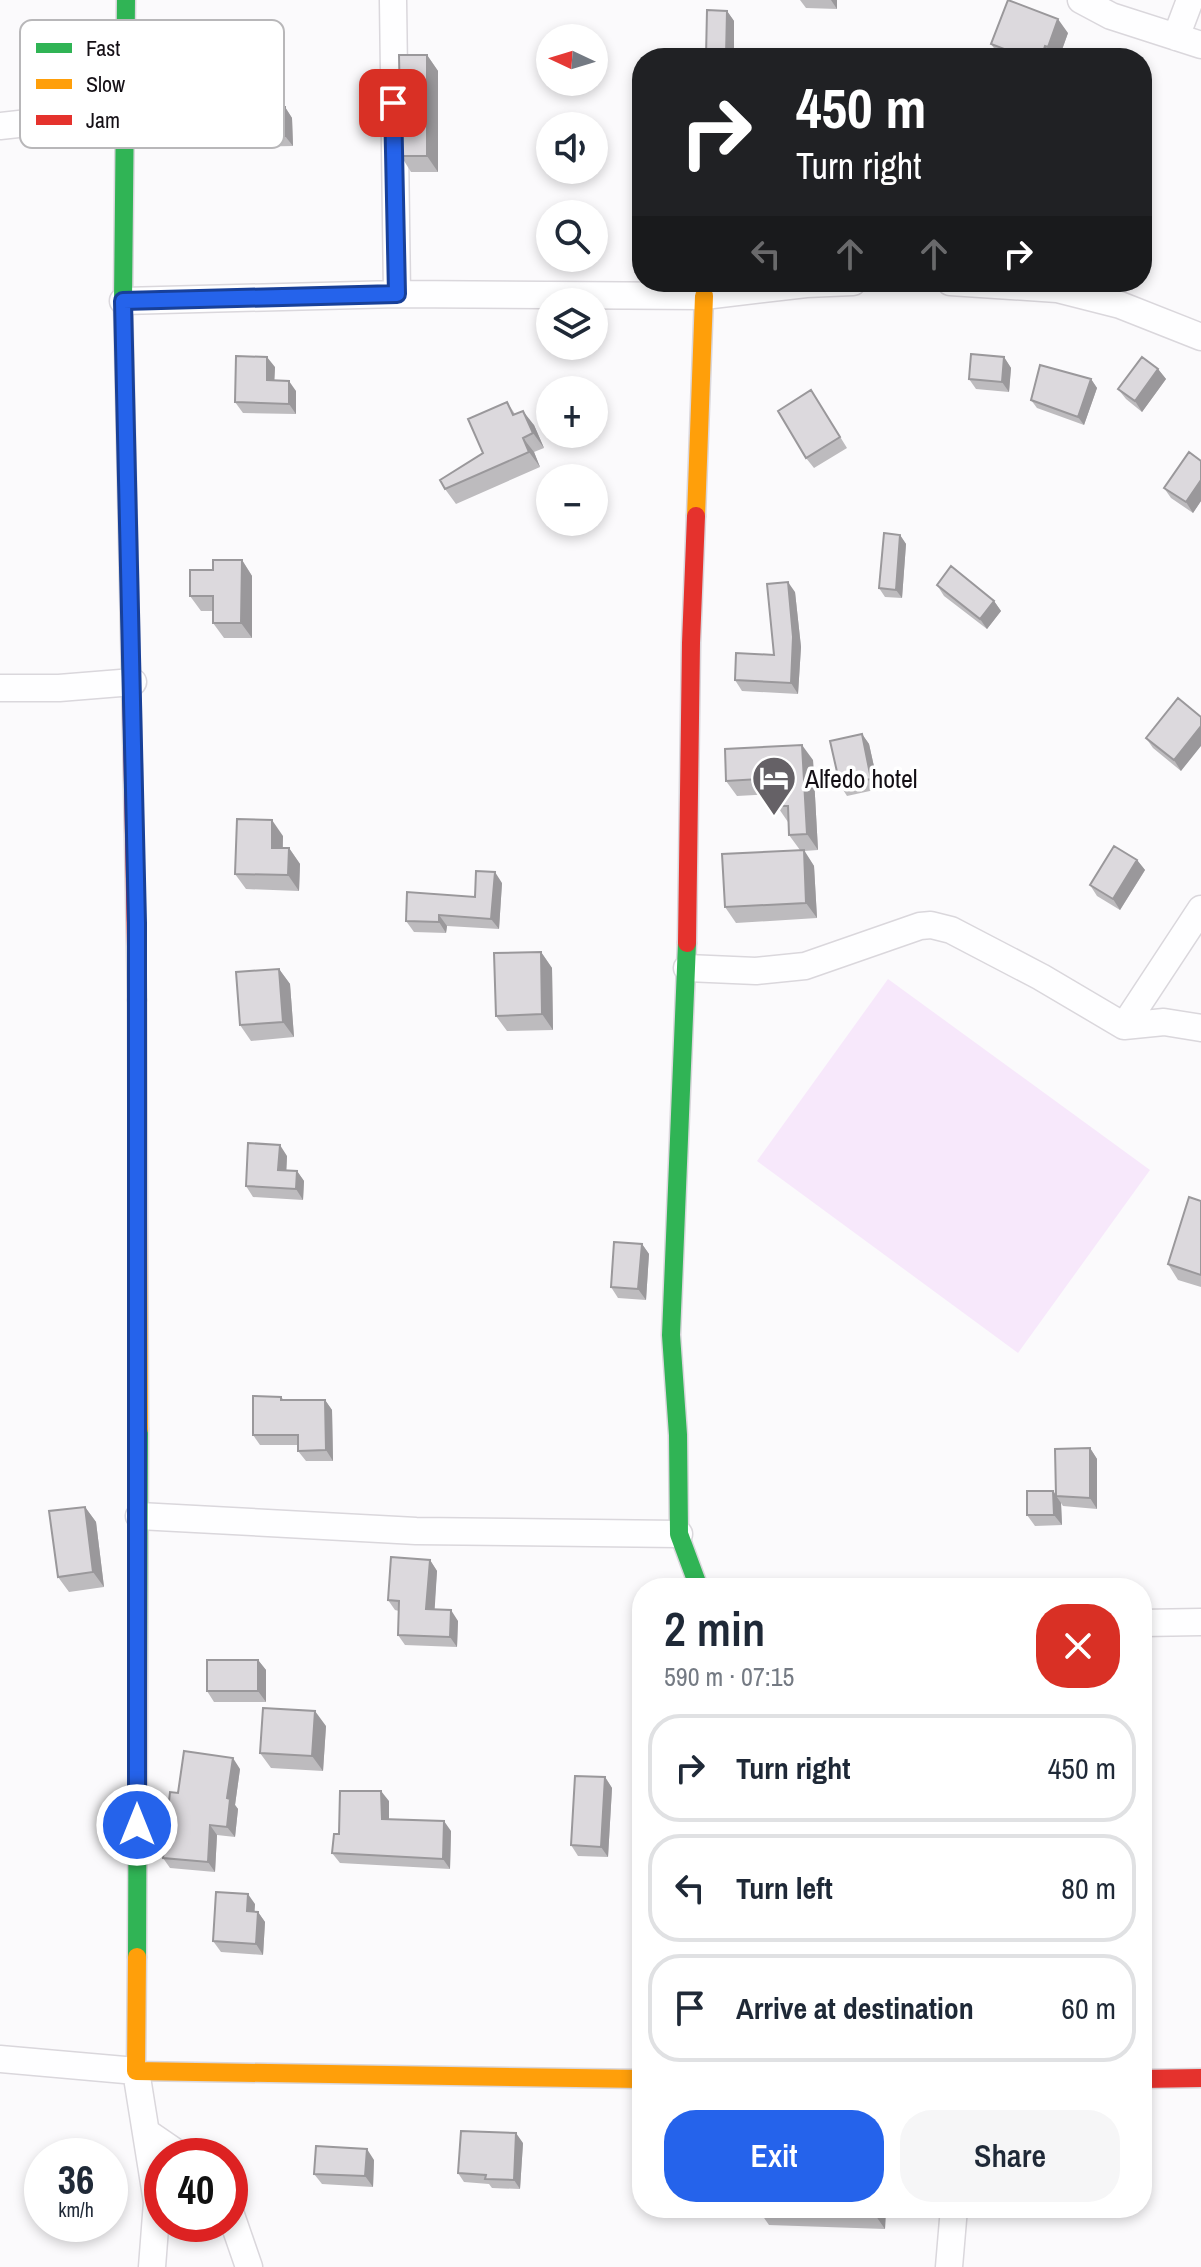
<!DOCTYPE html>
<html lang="en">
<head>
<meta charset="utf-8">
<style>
	body { margin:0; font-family:"Archivo Narrow",sans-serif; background:#f6f6f7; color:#1f2937; height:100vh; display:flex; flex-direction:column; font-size:30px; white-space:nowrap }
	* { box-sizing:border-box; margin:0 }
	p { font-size:26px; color:#747a83 }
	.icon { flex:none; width:44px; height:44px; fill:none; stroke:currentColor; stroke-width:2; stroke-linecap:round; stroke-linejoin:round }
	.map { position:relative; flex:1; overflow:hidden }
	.drawer { position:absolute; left:632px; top:1578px; width:520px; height:640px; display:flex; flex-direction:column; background:#fff; border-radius:32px; box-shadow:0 4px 12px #0003 }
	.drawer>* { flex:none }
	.top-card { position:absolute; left:632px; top:48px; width:520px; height:244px; border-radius:32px; box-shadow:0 4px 12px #0003; background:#202124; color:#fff; overflow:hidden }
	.needle { width:52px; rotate:274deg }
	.tools { position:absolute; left:536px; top:24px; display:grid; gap:16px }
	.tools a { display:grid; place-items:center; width:72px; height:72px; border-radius:50%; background:#fff; box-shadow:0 4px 12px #0003; font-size:40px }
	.speed { position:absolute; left:24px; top:2138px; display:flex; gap:16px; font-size:40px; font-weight:700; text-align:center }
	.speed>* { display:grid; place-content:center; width:104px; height:104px; border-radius:50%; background:#fff; box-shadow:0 4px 12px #0003; line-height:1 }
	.speed small { font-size:20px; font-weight:400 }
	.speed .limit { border:12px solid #d22; background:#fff; color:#111 }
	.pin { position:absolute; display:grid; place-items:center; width:68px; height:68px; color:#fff; margin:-34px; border-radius:16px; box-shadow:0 4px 12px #0006 }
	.me { position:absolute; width:88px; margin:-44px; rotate:0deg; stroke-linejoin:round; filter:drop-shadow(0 0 6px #0008) }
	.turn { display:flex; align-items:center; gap:28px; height:168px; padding:0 32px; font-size:36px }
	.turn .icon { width:104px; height:104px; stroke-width:2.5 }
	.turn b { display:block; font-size:56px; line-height:68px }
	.lanes { display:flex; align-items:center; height:76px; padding:0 32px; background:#0003; justify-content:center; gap:40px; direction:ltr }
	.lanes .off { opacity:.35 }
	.round { display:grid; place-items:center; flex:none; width:84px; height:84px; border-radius:32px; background:#f6f6f7 }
	.overview { display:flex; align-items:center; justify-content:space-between; height:136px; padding:0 32px }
	h1 { font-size:48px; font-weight:600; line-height:60px }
	.action { display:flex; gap:16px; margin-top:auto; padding:16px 32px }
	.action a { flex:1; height:92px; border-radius:32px; background:#2563eb; color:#fff; font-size:32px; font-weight:600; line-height:92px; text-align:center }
	.action a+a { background:#f6f6f7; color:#1f2937 }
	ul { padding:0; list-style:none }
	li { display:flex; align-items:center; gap:24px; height:108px; margin:0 16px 12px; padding:0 16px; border:4px solid #e0e1e3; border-radius:32px }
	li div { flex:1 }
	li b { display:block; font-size:30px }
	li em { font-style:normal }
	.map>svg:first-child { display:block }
	.pitch { fill:#f7e8fb }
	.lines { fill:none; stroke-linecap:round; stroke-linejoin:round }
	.street-casing { stroke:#dad7dc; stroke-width:29 }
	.fast-casing { stroke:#dad7dc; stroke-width:21 }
	.slow-casing { stroke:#dad7dc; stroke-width:21 }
	.jam-casing { stroke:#dad7dc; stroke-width:21 }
	.street { stroke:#fefeff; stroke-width:26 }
	.fast { stroke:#30b455; stroke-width:18 }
	.slow { stroke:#ff9f0a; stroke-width:18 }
	.jam { stroke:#e5322d; stroke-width:18 }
	.wall { fill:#bdbbbe }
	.shaded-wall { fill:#9a989b }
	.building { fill:#dcd9dd; stroke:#9a989b; stroke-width:2 }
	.route-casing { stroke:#184099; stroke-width:20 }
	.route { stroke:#2563eb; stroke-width:14 }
	.labels { text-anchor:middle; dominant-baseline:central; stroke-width:7; stroke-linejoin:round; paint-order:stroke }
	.poi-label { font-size:26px; fill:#140f15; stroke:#fff; text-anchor:start }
	.key { fill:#fff; stroke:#b8b7b9; stroke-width:2 }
	.key-label { font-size:22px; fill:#140f15 }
</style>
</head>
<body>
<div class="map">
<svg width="1201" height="2267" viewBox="0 0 1201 2267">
	<rect width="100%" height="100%" fill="#fbfafc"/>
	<!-- pitch -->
	<path class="pitch" d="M888,979L1150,1170L1018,1353L757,1161Z"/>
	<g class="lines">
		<!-- street casing -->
		<g class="street-casing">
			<path id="street" d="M393,0L397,294
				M1081,0L1111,16L1201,45
				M1176,37L1190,0
				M0,126L126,112
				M950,282L1057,289L1120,305L1201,337
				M123,301L397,294L704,296L806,284L853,282
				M0,688H59L133,682
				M687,968L756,971L805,966L920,926L931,925L951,930L1041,977L1124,1026L1201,909
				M1124,1026L1164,1022L1201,1028
				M139,1516L416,1531L679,1534
				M1142,1623L1201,1622
				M0,2059L136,2071L157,2202L152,2267
				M146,2132L181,2156
				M230,2212L249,2267
				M949,2267L954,2208"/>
		</g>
		<!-- fast casing -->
		<g class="fast-casing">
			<path id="fast" d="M126,0L123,301L131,677
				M687,943L671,1335L678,1435L679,1534L699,1588
				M137,1957L139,1429"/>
		</g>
		<!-- slow casing -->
		<g class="slow-casing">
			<path id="slow" d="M696,516L704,296
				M137,1000L139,1429
				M137,1957L136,2071L642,2079"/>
		</g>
		<!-- jam casing -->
		<g class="jam-casing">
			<path id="jam" d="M131,677L137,1000
				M687,943L691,643L696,516
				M1142,2079L1201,2078"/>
		</g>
		<!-- street -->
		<use href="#street" class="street"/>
		<!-- fast -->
		<use href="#fast" class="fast"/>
		<!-- slow -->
		<use href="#slow" class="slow"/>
		<!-- jam -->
		<use href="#jam" class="jam"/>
	</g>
	<!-- wall -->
	<path class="wall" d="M800,0H837V9L806,8Z
		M727,11L734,21V58H707L706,56Z
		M1068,33L1059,58H1001L991,44Z
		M427,55L438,71V172H411L401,156Z
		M273,101V107H285L292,118L293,146L242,147L235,136Z
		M1004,357L1011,368L1009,392L976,389L969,379Z
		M275,367L274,380L296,391V414L243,413L235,402Z
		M1158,369L1166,379L1142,412L1126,399L1118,389Z
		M1091,379L1097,388L1084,425L1037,408L1031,400Z
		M818,401L847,448L814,468L806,458Z
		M507,402L515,414L534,425L544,448L534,452L540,467L456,504L445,489L483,453Z
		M1201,461V501L1193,513L1171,498L1164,488Z
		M900,535L906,544L902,598L885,597L879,588Z
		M242,560L252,576V638H224L213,623V611H201L190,596L213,570Z
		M937,585L994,601L1001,611L987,629L944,596Z
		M795,592L801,647L798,694L742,691L735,680L774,655Z
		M1201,717L1181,771L1153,748L1146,738Z
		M862,734L869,744L879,789L847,796L840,785Z
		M813,760L818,850L804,851L814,866L817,918L736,923L725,907L800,850L789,835L788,822L777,806L776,794L737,796L726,781Z
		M283,836V848H289L300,864L299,891L246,889L235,874Z
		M1137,860L1145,870L1120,910L1097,896L1090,885Z
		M502,883L499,929L447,926L446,933L414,932L406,921L475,897Z
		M541,952L552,968L553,1030L507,1031L496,1016Z
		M279,969L290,984L294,1037L251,1041L240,1025Z
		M287,1156L286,1170L297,1171L304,1181L303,1200L253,1197L246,1186Z
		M1201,1201V1287L1178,1280L1168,1264Z
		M642,1244L649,1254L646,1300L618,1298L611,1287Z
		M281,1397L284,1400H325L332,1410L333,1461H306L298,1451V1445H260L253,1435Z
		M1090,1448L1097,1459V1509L1063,1506L1061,1503L1062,1525L1035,1526L1027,1515L1053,1491L1056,1494Z
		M85,1507L96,1522L104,1587L69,1592L58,1577Z
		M430,1560L437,1571L434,1610L458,1621L457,1647L405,1645L398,1635L399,1611L395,1610L388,1600Z
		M258,1660L266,1670V1702H214L207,1691Z
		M326,1726L323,1771L271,1768L260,1753Z
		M240,1769L235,1805L238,1809L235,1837L217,1835L215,1872L170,1868L163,1858Z
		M605,1777L612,1788L608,1857L578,1856L571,1845Z
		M389,1801V1819L451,1831L450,1869L340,1863L332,1853L339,1834Z
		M255,1904L254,1911L258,1912L265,1922L263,1955L221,1952L213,1941Z
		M523,2143L520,2189L492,2188L489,2184L464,2182L458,2173Z
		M374,2160L373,2187L322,2184L314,2174Z
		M757,2208H886L885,2229L769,2225Z"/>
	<!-- shaded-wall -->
	<path class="shaded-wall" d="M831,0H837V9Z
		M727,11L734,21V58H727L726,56Z
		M1058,19L1068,33L1059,58H1056L1048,47Z
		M1045,46L1054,58H1041Z
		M427,55L438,71V172L427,156Z
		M266,91L273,101L274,118L266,107Z
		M1143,98L1150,109L1143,138L1142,137V103Z
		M285,107L292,118L293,146L285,136Z
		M267,357L275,367L274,390L267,380Z
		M1004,357L1011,368L1009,392L1002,382Z
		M1158,369L1166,379L1142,412L1135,401Z
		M1091,379L1097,388L1084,425L1078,417Z
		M289,381L296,391V414L289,404Z
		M523,411L534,425L544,448L533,433Z
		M523,438L534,452L540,467L529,452Z
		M1201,480V501L1193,513L1186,502Z
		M900,535L906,544L902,598L896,590Z
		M242,560L252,576V638L241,623Z
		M788,582L795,592L801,647L798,694L791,683Z
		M994,601L1001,611L987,629L980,619Z
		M1201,726V746L1181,771L1174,760Z
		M862,734L869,744L879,789L871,779Z
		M802,745L813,760L818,850L807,834Z
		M272,820L283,836L282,863L272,848Z
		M289,848L300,864L299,891L288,875Z
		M804,850L814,866L817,918L806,903Z
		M1137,860L1145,870L1120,910L1113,899Z
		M495,872L502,883L499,929L491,919Z
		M439,915L447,926L446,933L439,922Z
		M541,952L552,968L553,1030L542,1014Z
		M279,969L290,984L294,1037L283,1022Z
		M280,1145L287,1156L286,1180L278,1170Z
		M297,1171L304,1181L303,1200L296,1189Z
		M642,1244L649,1254L646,1300L638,1289Z
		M325,1400L332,1410L333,1461L326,1450Z
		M1090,1448L1097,1459V1509L1090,1498Z
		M1053,1491L1061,1503L1062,1525L1054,1515Z
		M85,1507L96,1522L104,1587L93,1572Z
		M430,1560L437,1571L434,1620L426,1609Z
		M451,1610L458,1621L457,1647L450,1637Z
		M258,1660L266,1670V1702L258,1691Z
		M315,1711L326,1726L323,1771L312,1756Z
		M233,1758L240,1769L235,1805L238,1809L235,1837L227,1827V1798Z
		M605,1777L612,1788L608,1857L601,1847Z
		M381,1791L389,1801V1829L382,1819Z
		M444,1821L451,1831L450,1869L443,1859Z
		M210,1825L217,1835L215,1872L208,1862Z
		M248,1894L255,1904L254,1921L247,1911Z
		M258,1912L265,1922L263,1955L256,1944Z
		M516,2133L523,2143L520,2189L514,2180Z
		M367,2149L374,2160L373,2187L365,2176Z
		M871,2208H886L885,2229L871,2209Z"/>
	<!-- building -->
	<path class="building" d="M1008,0L1058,19L1048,47L1045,46L1041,58H1019L1020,55L991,44Z
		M707,10L727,11L726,56H706Z
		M399,55H427V156H401Z
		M235,91H266V107H285V136H235Z
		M971,354L1004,357L1002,382L969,379Z
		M236,356L267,357V380L289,381V404L235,402Z
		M1142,357L1158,369L1135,401L1118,389Z
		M1040,365L1091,379L1078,417L1031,400Z
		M811,390L840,437L806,458L778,411Z
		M507,402L513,415L523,411L533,433L523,438L529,452L445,489L440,480L483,453L468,419Z
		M1189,452L1201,461V480L1186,502L1164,488Z
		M884,533L900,535L896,590L879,588Z
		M213,560H242L241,623H213V596H190V570H213Z
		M951,566L994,601L980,619L937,585Z
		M788,582L793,637L791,683L735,680L736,653L774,655L767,584Z
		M1178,698L1201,717V726L1174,760L1146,738Z
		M862,734L871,779L840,785L830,741Z
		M802,745L807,834L789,835L788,806H777L775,778L726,781L725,749Z
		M237,819L272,820V848H289L288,875L235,874Z
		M1114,846L1137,860L1113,899L1090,885Z
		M804,850L806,903L725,907L722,854Z
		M476,871L495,872L491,919L439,915V922L406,921L407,892L475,897Z
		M541,952L542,1014L496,1016L494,953Z
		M279,969L283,1022L240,1025L236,972Z
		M248,1143L280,1145L278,1170L297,1171L296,1189L246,1186Z
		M1189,1197L1201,1201V1275L1168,1264Z
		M614,1242L642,1244L638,1289L611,1287Z
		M253,1396L281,1397V1400H325L326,1450L298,1451V1435H253Z
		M1090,1448V1498L1056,1496L1055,1449Z
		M1027,1491H1053L1054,1515H1027Z
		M85,1507L93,1572L58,1577L49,1511Z
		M391,1557L430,1560L426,1609L451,1610L450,1637L398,1635L399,1601L388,1600Z
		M207,1660H258V1691H207Z
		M263,1708L315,1711L312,1756L260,1753Z
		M184,1751L233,1758L227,1798L230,1799L227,1827L210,1825L208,1862L163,1858L170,1792L178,1793Z
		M575,1776L605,1777L601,1847L571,1845Z
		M340,1791H381L382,1819L444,1821L443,1859L332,1853L334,1834H339Z
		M216,1892L248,1894L247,1911L258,1912L256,1944L213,1941Z
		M461,2131L516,2133L514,2180L485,2179L486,2175L458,2173Z
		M316,2146L367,2149L365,2176L314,2174Z"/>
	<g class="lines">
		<!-- route casing -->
		<g class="route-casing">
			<path id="route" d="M137,1825V923L123,301L397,294L393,103"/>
		</g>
		<!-- route -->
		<use href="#route" class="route"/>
	</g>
	<!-- icons -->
	<defs>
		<g id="hotel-pin" transform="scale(2.3)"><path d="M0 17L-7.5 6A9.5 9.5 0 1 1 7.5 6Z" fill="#656166" stroke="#fff"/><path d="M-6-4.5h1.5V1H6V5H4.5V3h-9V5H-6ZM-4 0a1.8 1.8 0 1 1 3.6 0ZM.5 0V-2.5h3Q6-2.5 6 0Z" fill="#fff"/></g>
	</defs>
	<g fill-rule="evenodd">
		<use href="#hotel-pin" x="774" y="778"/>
	</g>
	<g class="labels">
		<!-- poi labels -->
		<g class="poi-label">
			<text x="805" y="778">Alfedo hotel</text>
		</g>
	</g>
	<!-- legend -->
	<rect x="20" y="20" width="264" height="128" rx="12" class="key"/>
	<rect x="36" y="43" width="36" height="10" fill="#30b455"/>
	<rect x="36" y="79" width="36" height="10" fill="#ff9f0a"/>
	<rect x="36" y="115" width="36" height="10" fill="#e5322d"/>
	<g class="key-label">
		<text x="86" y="56">Fast</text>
		<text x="86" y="92">Slow</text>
		<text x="86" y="128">Jam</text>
	</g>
</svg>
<div class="tools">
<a><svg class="needle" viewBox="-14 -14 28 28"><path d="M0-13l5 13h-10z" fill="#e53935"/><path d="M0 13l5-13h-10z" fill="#747a83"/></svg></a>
<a><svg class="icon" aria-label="sound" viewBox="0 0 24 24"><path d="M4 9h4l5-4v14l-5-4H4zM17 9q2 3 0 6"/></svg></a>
<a><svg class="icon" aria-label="search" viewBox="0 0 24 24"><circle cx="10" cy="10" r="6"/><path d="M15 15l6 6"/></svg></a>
<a><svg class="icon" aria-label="layers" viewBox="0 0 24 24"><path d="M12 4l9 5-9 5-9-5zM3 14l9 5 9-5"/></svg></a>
<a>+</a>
<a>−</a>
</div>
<div class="speed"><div>36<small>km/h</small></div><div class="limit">40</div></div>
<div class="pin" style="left:393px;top:103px;background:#d93025"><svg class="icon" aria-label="arrive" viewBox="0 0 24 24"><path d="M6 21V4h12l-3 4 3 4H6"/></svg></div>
<svg class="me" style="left:137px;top:1825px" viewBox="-20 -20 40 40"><circle r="17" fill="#2563eb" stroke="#fff" stroke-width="3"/><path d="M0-11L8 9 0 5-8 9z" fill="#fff"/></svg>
<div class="top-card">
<div class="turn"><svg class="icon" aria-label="right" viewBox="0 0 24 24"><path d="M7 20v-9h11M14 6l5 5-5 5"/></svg><div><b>450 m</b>Turn right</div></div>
<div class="lanes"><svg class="icon off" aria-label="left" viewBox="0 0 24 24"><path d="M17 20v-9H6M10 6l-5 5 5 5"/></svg><svg class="icon off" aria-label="ahead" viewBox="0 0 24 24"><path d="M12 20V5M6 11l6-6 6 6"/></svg><svg class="icon off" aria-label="ahead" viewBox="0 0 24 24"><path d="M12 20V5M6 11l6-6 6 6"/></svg><svg class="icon" aria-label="right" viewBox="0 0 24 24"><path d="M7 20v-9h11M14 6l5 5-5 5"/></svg></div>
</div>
<section class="drawer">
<div class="overview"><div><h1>2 min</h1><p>590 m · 07:15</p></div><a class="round" style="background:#d93025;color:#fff"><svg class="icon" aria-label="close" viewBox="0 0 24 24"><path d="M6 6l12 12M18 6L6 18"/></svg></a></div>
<ul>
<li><svg class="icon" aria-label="right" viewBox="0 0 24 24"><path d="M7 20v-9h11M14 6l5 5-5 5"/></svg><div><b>Turn right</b></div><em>450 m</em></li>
<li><svg class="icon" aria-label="left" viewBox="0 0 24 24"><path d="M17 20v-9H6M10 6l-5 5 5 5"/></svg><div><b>Turn left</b></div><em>80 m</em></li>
<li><svg class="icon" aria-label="arrive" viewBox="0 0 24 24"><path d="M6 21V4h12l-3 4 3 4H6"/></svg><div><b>Arrive at destination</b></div><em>60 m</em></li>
</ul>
<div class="action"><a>Exit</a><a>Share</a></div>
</section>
</div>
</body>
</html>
